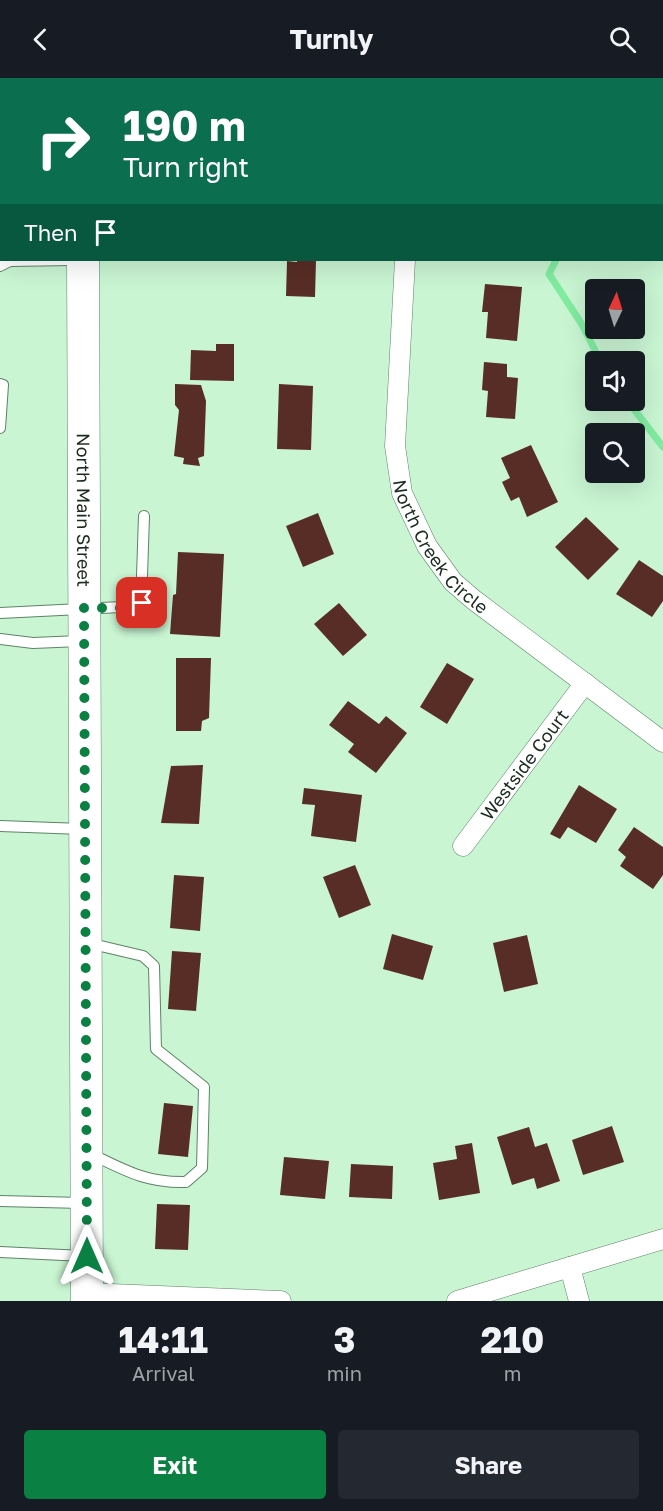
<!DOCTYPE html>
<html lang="en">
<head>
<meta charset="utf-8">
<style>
	body { margin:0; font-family:"Golos Text",sans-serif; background:#242831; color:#f1f3f6; height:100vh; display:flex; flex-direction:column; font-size:22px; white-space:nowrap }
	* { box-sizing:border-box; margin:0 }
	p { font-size:20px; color:#9ea1a6 }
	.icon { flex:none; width:33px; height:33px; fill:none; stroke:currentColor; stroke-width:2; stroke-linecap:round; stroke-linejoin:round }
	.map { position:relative; height:1223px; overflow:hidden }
	.sheet { display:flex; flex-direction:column; background:#171b24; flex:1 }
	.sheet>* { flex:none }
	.banner { position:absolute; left:0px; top:0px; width:663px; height:183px; box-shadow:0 6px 24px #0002; background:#0b6e4f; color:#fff; overflow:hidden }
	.needle { width:39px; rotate:4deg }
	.controls { position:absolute; left:585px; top:201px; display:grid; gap:12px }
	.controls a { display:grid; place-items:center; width:60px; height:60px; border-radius:6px; background:#171b24; box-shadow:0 6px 24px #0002; font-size:30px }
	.pin { position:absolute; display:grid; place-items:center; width:51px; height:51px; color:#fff; margin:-26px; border-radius:12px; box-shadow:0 3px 9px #0006 }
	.me { position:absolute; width:66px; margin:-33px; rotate:0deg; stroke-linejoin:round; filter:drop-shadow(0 0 4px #0008) }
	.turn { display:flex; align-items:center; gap:21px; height:126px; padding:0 24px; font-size:27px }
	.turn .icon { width:78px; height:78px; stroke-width:2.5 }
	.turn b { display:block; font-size:42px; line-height:51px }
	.then { display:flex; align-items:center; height:57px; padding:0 24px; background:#0003; gap:12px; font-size:22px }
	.eta { display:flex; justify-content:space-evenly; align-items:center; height:102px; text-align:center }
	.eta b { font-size:36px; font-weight:700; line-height:42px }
	.cta { display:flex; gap:12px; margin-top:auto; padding:12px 24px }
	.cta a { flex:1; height:69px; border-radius:6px; background:#0b8043; color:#fff; font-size:24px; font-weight:700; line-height:69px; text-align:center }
	.cta a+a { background:#242831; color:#f1f3f6 }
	header { display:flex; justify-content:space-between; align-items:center; height:78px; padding:0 24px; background:#171b24; font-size:27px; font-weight:700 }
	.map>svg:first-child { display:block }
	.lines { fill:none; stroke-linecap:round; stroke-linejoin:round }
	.stream { stroke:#81eca0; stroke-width:7 }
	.building { fill:#582d25 }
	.service-casing { stroke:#5c8466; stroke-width:12 }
	.minor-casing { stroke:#5c8466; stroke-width:21 }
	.primary-casing { stroke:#5c8466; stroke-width:33 }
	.service { stroke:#fff; stroke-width:10 }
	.minor { stroke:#fff; stroke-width:20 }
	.primary { stroke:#fff; stroke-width:32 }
	.route { stroke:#0b8043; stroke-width:10; stroke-dasharray:0 18 }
	.labels { text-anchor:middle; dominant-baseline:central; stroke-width:6; stroke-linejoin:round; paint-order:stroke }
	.street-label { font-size:18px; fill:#1b2c1f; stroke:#fff }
</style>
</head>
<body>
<header><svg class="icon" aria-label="back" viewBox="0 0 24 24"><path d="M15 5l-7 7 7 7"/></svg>Turnly<svg class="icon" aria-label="search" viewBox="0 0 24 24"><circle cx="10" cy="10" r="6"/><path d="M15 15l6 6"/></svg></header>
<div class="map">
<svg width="663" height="1223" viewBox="0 0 663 1223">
	<rect width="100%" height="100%" fill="#c9f5d3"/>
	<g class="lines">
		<!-- stream -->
		<path class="stream" d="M556,182L549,196L581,245L601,284
			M627,322L663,369"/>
	</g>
	<!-- building -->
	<path class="building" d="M297,182H316L315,219L286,218L287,183L297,184Z
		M485,206L522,209L517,263L486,260L488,234H482Z
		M216,266H234V303L190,302L191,272L216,273Z
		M484,284L507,286V299L518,300L515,341L486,339L488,313L482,312Z
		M175,306L201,307L206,323L204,378L198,380L200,388L183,386L184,380L174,378L179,332L175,327Z
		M279,306L313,308L311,372L277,371Z
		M531,367L558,424L527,439L519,419L511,423L502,404L510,400L501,380Z
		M318,435L334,476L303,489L286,448Z
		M586,439L619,471L588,502L555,469Z
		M178,474L224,476L220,559L170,556L173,517L176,516Z
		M639,482L663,498V523L652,539L616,516Z
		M339,525L367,557L343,578L314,546Z
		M176,580H211L209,640L202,643L201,653H176Z
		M447,585L474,601L447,646L420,629Z
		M348,623L379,646L386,638L407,655L376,695L348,674L354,666L329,647Z
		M203,687L199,746L161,745L171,688Z
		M579,707L617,731L596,765L568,749L560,761L550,756Z
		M304,710L362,717L356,764L311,758L315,727L302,726Z
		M634,749L663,769V797L653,811L620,788L626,779L618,772Z
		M355,787L371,827L339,840L323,799Z
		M174,797L204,799L200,853L170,850Z
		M392,856L433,868L423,902L383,891Z
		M527,857L538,906L504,914L493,865Z
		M172,873L201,875L196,933L168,931Z
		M164,1025L193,1028L188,1079L158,1076Z
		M612,1048L624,1084L583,1097L572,1062Z
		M529,1049L535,1069L547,1065L560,1103L537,1111L534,1100L512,1107L497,1059Z
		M472,1065L480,1115L439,1122L433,1085L457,1081L455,1068Z
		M284,1079L329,1083L325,1121L280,1117Z
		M351,1086L393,1088L392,1121L349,1119Z
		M157,1126L190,1127L188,1172L155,1171Z"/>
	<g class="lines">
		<!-- service casing -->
		<g class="service-casing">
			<path id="service" d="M0,59V46
				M0,151L2,158
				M0,188L10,183L73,182
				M0,306L3,307L0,350
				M0,535L141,528L144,438
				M0,561L33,565L80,563
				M0,748L82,751
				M88,865L143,878L154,888L156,971L204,1009L202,1090L186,1104C146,1105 124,1092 89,1075
				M0,1123L83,1125
				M0,1174L84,1178"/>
		</g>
		<!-- minor casing -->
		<g class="minor-casing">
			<g id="minor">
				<path d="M504,2L507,0"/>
				<path id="s1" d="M405,182L395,368L402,415L427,468L453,504L474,522L663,664"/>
				<path id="s2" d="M463,768L585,605"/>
				<path d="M570,1189L579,1223"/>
				<path d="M87,1215L281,1223"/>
				<path d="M457,1223L663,1161"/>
			</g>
		</g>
		<!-- primary casing -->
		<g class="primary-casing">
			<g id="primary">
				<path d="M84,2V0"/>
				<path id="s3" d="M83,182L87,1223"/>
			</g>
		</g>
		<!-- service -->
		<use href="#service" class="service"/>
		<!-- minor -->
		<use href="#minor" class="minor"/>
		<!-- primary -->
		<use href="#primary" class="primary"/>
	</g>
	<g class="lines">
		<!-- route -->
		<path class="route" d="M87,1178L84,530H137L142,525"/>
	</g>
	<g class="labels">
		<!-- street labels -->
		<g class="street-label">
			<text stroke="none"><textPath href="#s3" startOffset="250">North Main Street</textPath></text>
			<text stroke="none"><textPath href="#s1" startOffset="300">North Creek Circle</textPath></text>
			<text stroke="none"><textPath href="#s2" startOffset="102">Westside Court</textPath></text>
		</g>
	</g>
</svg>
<div class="controls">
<a><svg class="needle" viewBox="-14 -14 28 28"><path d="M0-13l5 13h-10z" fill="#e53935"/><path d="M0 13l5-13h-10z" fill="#9ea1a6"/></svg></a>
<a><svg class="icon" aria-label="sound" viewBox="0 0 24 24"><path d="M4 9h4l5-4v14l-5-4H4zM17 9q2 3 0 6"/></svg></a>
<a><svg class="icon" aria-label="search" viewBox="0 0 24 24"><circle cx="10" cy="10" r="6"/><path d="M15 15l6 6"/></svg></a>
</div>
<div class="pin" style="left:142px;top:525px;background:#d93025"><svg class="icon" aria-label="arrive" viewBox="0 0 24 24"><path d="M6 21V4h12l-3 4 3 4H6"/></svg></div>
<svg class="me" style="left:87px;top:1178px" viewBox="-20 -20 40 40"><path d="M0-17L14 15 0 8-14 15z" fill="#0b8043" stroke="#fff" stroke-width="4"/></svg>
<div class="banner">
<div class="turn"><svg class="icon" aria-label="right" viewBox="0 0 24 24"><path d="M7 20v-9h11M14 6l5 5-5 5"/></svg><div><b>190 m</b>Turn right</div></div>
<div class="then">Then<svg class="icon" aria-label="arrive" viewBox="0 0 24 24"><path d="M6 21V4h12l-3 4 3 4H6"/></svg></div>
</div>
</div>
<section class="sheet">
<div class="eta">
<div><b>14:11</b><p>Arrival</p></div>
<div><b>3</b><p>min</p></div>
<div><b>210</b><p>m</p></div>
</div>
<div class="cta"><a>Exit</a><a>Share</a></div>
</section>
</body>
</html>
